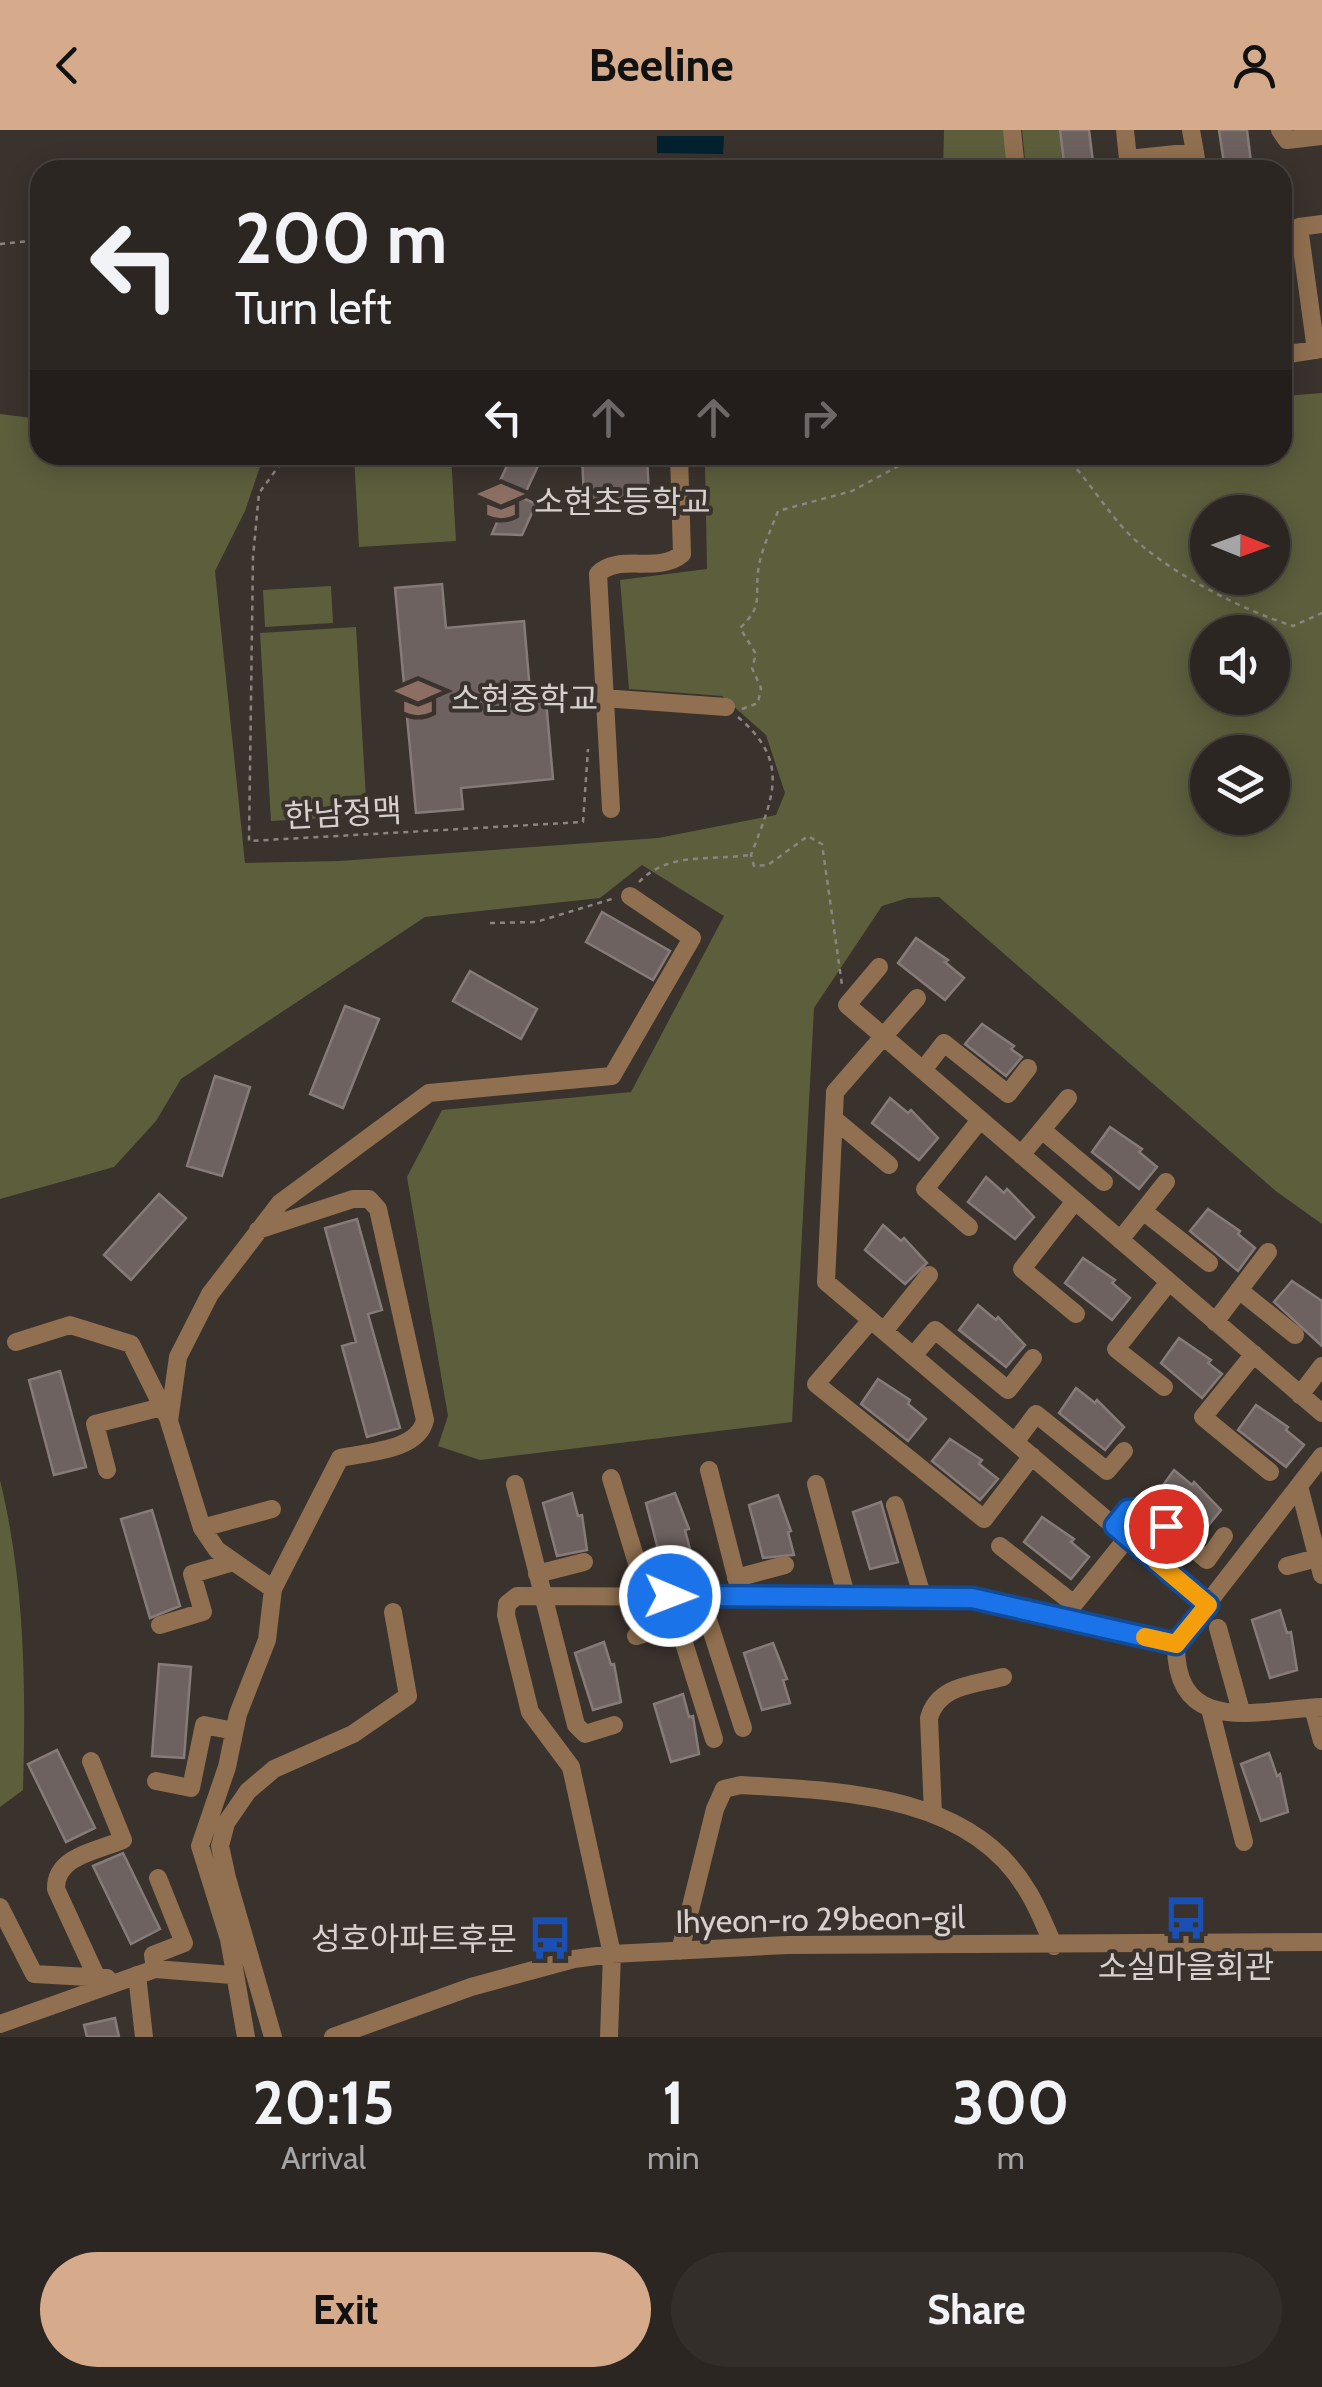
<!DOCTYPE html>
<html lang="en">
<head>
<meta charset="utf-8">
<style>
	body { margin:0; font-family:Cabin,"Noto Sans KR",sans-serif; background:#342e2a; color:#f1f3f6; height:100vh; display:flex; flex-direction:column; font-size:38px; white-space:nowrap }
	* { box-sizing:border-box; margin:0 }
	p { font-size:32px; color:#a6a5a5 }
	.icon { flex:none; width:55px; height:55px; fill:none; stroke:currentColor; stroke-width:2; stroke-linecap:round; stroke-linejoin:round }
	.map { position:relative; height:1907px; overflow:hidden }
	.details { display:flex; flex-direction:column; background:#2c2622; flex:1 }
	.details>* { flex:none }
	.guide { position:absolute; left:30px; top:30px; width:1262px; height:305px; border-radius:30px; box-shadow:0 5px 25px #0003,0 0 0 2px #484340; background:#2c2622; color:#f1f3f6; overflow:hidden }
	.needle { width:65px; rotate:91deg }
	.tools { position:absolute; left:1190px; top:365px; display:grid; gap:20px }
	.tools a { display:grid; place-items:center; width:100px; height:100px; border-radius:50%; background:#2c2622; box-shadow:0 5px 25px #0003,0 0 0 2px #484340; font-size:50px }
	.pin { position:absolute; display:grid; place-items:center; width:85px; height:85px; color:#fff; margin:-42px; border:5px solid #fff; border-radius:50%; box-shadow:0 2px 10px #0007 }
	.me { position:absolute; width:110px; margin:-55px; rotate:91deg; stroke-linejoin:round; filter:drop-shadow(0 0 8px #0008) }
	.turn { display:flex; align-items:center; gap:35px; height:210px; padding:0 40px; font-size:45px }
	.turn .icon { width:130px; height:130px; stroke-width:2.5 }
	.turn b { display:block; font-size:70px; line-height:85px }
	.lanes { display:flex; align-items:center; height:95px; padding:0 40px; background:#0003; justify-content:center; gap:50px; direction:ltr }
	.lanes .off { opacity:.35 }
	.eta { display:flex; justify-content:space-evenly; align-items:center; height:170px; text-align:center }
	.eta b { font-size:60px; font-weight:700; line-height:70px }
	.cta { display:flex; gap:20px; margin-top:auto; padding:20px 40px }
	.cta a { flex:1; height:115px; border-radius:60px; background:#d6ab8b; color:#111; font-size:40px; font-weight:700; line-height:115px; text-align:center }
	.cta a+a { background:#342e2a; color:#f1f3f6 }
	header { display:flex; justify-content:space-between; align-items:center; height:130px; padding:0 40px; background:#d6ab8b; color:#111; font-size:45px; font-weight:700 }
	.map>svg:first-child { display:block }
	.green { fill:#5c5e3c; fill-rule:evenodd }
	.water { fill:#02212f }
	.building { fill:#6d625f; stroke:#867b78; stroke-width:2.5 }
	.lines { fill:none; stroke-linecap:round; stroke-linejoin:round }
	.path { stroke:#8b8581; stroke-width:2.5; stroke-dasharray:5 5; stroke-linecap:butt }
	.minor { stroke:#907050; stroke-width:18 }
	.route-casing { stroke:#114b97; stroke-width:25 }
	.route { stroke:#1a73e8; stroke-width:18 }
	.slow { stroke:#f59e0b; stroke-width:18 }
	.labels { text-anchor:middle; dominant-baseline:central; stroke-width:8; stroke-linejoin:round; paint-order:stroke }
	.poi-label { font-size:32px; fill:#d6d1ce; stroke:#3a322d; text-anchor:start }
	.street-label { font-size:32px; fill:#d6d1ce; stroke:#3a322d }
</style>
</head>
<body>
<header><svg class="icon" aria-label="back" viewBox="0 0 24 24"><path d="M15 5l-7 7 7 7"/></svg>Beeline<svg class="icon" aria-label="person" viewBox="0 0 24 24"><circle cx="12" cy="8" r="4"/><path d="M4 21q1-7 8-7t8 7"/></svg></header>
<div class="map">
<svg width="1322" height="1907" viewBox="0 0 1322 1907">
	<rect width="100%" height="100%" fill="#3a322d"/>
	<!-- green -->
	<path class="green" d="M944,0H1009L1013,40H943Z
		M1022,0H1059L1065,40H1026Z
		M1322,263V1094L1277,1062L939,767L908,768L882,776L814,878L792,1292L480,1330L438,1316L448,1286L407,1047L442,980L631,962L724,786L642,735L600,768L425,787L181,949L156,991L114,1037L0,1069V284L40,289V325H264L245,381L215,441L245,733L339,731L658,708L776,685L785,663L766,605L722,566L629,559L620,450L707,439L705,333L709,325H1282L1283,266ZM1208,382H1272V448H1208ZM1208,502H1272V568H1208ZM1208,622H1272V688H1208Z
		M354,325H451L456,411L359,417Z
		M331,456L333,493L265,497L263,460Z
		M356,497L367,686L271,691L260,503Z
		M0,1350C25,1454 26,1554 23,1660L0,1677Z"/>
	<!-- water -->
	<path class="water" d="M657,6H724L723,24L657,23Z"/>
	<!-- building -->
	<path class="building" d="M1060,0H1089L1094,40H1065Z
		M1219,0H1247L1252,40H1225Z
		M512,325H543L523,368L536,374L522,405L492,404L500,385L487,379Z
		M582,325H647L649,367L584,370Z
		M442,454L446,498L524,491L531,573L546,571L553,649L461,658L463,679L416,683L395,458Z
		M602,782L670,821L653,850L586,812Z
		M916,808L948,830L945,832L964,848L945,870L898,833Z
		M470,841L537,879L521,909L453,871Z
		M345,876L379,889L343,978L310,964Z
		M982,894L1014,916L1011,919L1022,927L1006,946L965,914Z
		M215,946L250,957L222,1046L187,1036Z
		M890,968L908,983L911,980L938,1008L919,1030L872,993Z
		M1110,997L1142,1019L1139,1022L1157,1037L1139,1059L1092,1022Z
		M986,1047L1004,1063L1007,1059L1034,1087L1015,1109L968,1072Z
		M159,1064L186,1088L131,1150L104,1125Z
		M1208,1079L1240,1101L1238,1104L1255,1118L1238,1141L1190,1101Z
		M357,1089L382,1180L368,1184L400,1298L367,1307L342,1216L356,1212L325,1098Z
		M883,1095L901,1111L904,1108L927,1133L905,1154L865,1120Z
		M1083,1128L1115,1150L1112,1153L1130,1168L1112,1190L1065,1153Z
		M1292,1151L1322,1171V1216L1274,1172Z
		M978,1175L996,1190L998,1187L1025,1215L1006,1237L959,1200Z
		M1179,1208L1211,1230L1208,1233L1222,1244L1202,1268L1161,1233Z
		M60,1241L86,1337L54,1345L29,1250Z
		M878,1249L910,1270L908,1274L926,1289L908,1311L861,1274Z
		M1076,1258L1095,1273L1097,1270L1124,1297L1105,1320L1059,1283Z
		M1256,1275L1288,1297L1286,1300L1304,1315L1286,1337L1238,1300Z
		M950,1309L982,1330L979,1334L998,1349L980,1370L932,1331Z
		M1174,1340L1192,1355L1194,1352L1221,1380L1203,1402L1156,1365Z
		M572,1363L578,1386L582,1385L587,1420L557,1426L543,1373Z
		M675,1363L689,1399L685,1400L691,1423L660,1427L646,1373Z
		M778,1365L791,1401L788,1402L794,1425L763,1428L749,1375Z
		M881,1372L898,1432L870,1439L853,1382Z
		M152,1380L180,1476L150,1488L121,1389Z
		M1042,1387L1074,1409L1071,1412L1089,1427L1071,1449L1024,1412Z
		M1280,1480L1287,1503L1291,1502L1297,1540L1270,1548L1252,1490Z
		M604,1512L611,1535L614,1534L621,1572L593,1580L575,1523Z
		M773,1513L787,1549L783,1550L790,1573L762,1580L744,1523Z
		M159,1534L191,1537L184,1628L152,1626Z
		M683,1564L689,1587L693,1586L699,1624L671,1632L654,1574Z
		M57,1620L95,1698L66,1712L28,1634Z
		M1269,1623L1277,1646L1280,1644L1288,1682L1261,1691L1241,1634Z
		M123,1723L160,1799L131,1814L93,1736Z
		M115,1888L119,1907H87L84,1895Z"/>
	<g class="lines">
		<!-- path -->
		<path class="path" d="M0,114L40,110
			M287,325L259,363L253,427L249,711L583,692L588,619
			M1063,325C1088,348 1104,378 1127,402C1165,441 1242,480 1293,496L1322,483
			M742,579L758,573L761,558L752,538L756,524L740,498C763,476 755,469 758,442C760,422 771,400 778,381L852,361L919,325
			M738,587C791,632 773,667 751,725L754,736L768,735L808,706L822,714L842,855
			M639,752C669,721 711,731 749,725
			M490,793L536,792L612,769"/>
		<!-- minor -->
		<path class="minor" d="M1012,0L1016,40
			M1125,0L1128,29L1195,22
			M1191,0L1198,40
			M1280,0L1287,10L1322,6
			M1316,220L1299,97L1322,94
			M1282,225L1322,219
			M603,568L726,577
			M611,679L598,444C617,423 659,444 682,424L679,325
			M879,837L847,875L1322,1283
			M917,868L835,962L826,1152L1207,1475
			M923,940L944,913L1008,964L1028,938
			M834,989L889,1035
			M1042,1000L1104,1052
			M1021,1025L1068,968
			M1075,1071L1022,1139L1076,1184
			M1143,1081L1209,1133
			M969,1097L925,1059L980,990
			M258,1100L353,1069H369L378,1079L425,1290C418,1321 367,1322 340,1328L273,1459
			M1120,1110L1166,1052
			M1239,1160L1295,1205
			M871,1190L816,1254L984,1389L1032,1326
			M1215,1192L1268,1122
			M884,1201L929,1145
			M16,1212L70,1195L131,1214L169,1290
			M1254,1224L1203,1287L1270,1342
			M913,1226L935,1200L1008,1260L1033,1228
			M1164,1257L1116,1219L1169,1152
			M1300,1265L1322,1236
			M1015,1312L1036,1284L1107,1341L1124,1321
			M107,1340L95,1294L162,1277
			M709,1340L741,1466
			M611,1348L647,1466
			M515,1354L576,1595L585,1604L614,1595
			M816,1354L846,1465
			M1299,1356L1322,1445
			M895,1375L922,1465
			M1115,1396L1128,1380L1145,1378L1207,1430L1224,1406
			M202,1398L272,1379
			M1000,1416L1074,1474L1128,1407
			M1287,1436L1317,1428
			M537,1444L584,1432
			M640,1445L678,1435
			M736,1448L785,1435
			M669,1465L714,1609
			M700,1465L743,1598
			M160,1495L203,1482L192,1444L233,1432
			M1218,1498L1241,1581
			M636,1506L680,1493
			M1176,1514L1322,1326
			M1313,1578L1322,1611
			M1210,1579L1244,1712
			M91,1631L123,1710C97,1721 55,1726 56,1759L97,1848
			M156,1651L191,1658L204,1595L234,1601
			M933,1684L929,1588C938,1555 973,1555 1003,1547
			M0,1777L34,1844L107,1848
			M680,1821L715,1679L724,1659L741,1655C839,1661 970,1663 1027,1760C1038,1777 1045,1797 1054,1816
			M155,1839L153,1825L184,1813L158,1748
			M137,1845L144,1907
			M0,1894L155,1839L232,1845
			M246,1907L229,1809L200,1716L227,1637L238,1584L267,1510L273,1459L217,1420L202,1398L169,1291L178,1227L210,1164L280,1073L429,963L612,946L692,808L630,766
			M273,1907L227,1748L220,1716L226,1693L248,1661L274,1639L353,1604L408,1566L393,1482
			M333,1907L471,1857L574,1829L612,1824L787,1815L1322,1812
			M609,1907L612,1824L571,1637L530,1582L506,1485L507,1474L517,1466L972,1468L1176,1514C1175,1607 1257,1580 1322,1577"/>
	</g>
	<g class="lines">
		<!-- route casing -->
		<g class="route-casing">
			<path id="route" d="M670,1466L972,1468L1176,1514L1208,1475L1115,1396L1128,1380L1145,1378L1166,1396"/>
		</g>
		<!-- route -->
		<use href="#route" class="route"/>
		<!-- slow -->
		<path class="slow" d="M1145,1507L1176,1514L1208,1475L1156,1431"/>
	</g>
	<!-- icons -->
	<defs>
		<g id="school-bare" transform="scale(3.45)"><path d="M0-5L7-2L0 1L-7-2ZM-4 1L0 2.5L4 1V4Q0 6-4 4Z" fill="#8d6e63" stroke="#3a322d" stroke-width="2.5" paint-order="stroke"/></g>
		<g id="bus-bare" transform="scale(3.45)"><path d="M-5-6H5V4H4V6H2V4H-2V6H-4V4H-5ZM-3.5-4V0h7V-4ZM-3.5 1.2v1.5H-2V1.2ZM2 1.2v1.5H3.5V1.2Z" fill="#1a4fb4" stroke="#3a322d" stroke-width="2.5" paint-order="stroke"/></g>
	</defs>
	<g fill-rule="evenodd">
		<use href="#school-bare" x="501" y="371"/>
		<use href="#school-bare" x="418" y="568"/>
		<use href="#bus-bare" x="1186" y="1788"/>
		<use href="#bus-bare" x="550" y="1808"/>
	</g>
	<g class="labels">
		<!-- poi labels -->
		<g class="poi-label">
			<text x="534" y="371">소현초등학교</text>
			<text x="451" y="568">소현중학교</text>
			<text x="517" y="1808" text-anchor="end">성호아파트후문</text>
			<text x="1186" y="1836" text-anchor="middle">소실마을회관</text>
		</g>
		<!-- street labels -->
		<g class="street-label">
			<text transform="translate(343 683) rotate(-3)">한남정맥</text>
			<text transform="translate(820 1789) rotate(-1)">Ihyeon-ro 29beon-gil</text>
		</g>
	</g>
</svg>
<div class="tools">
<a><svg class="needle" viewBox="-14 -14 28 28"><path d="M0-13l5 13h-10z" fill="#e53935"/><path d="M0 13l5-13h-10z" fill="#a6a5a5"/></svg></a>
<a><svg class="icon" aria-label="sound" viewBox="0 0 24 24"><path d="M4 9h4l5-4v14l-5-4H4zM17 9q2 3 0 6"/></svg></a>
<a><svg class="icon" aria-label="layers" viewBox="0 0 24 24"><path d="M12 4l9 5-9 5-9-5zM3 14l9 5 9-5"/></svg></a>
</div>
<div class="pin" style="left:1166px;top:1396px;background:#d93025"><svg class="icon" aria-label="arrive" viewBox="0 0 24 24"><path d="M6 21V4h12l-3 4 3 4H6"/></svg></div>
<svg class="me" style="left:670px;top:1466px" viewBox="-20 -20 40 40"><circle r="17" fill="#1a73e8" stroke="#fff" stroke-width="3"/><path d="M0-11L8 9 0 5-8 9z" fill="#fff"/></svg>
<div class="guide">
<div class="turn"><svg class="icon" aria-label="left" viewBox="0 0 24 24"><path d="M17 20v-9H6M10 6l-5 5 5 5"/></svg><div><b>200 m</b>Turn left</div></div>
<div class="lanes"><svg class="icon" aria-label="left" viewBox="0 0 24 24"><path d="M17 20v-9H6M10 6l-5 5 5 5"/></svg><svg class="icon off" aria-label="ahead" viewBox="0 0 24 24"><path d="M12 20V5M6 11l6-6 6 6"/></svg><svg class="icon off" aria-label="ahead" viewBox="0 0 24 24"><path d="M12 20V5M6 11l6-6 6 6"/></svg><svg class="icon off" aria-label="right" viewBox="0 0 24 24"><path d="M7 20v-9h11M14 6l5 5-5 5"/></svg></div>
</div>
</div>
<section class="details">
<div class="eta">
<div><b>20:15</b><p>Arrival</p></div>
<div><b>1</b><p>min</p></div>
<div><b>300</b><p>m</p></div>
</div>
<div class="cta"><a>Exit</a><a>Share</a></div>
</section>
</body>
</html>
